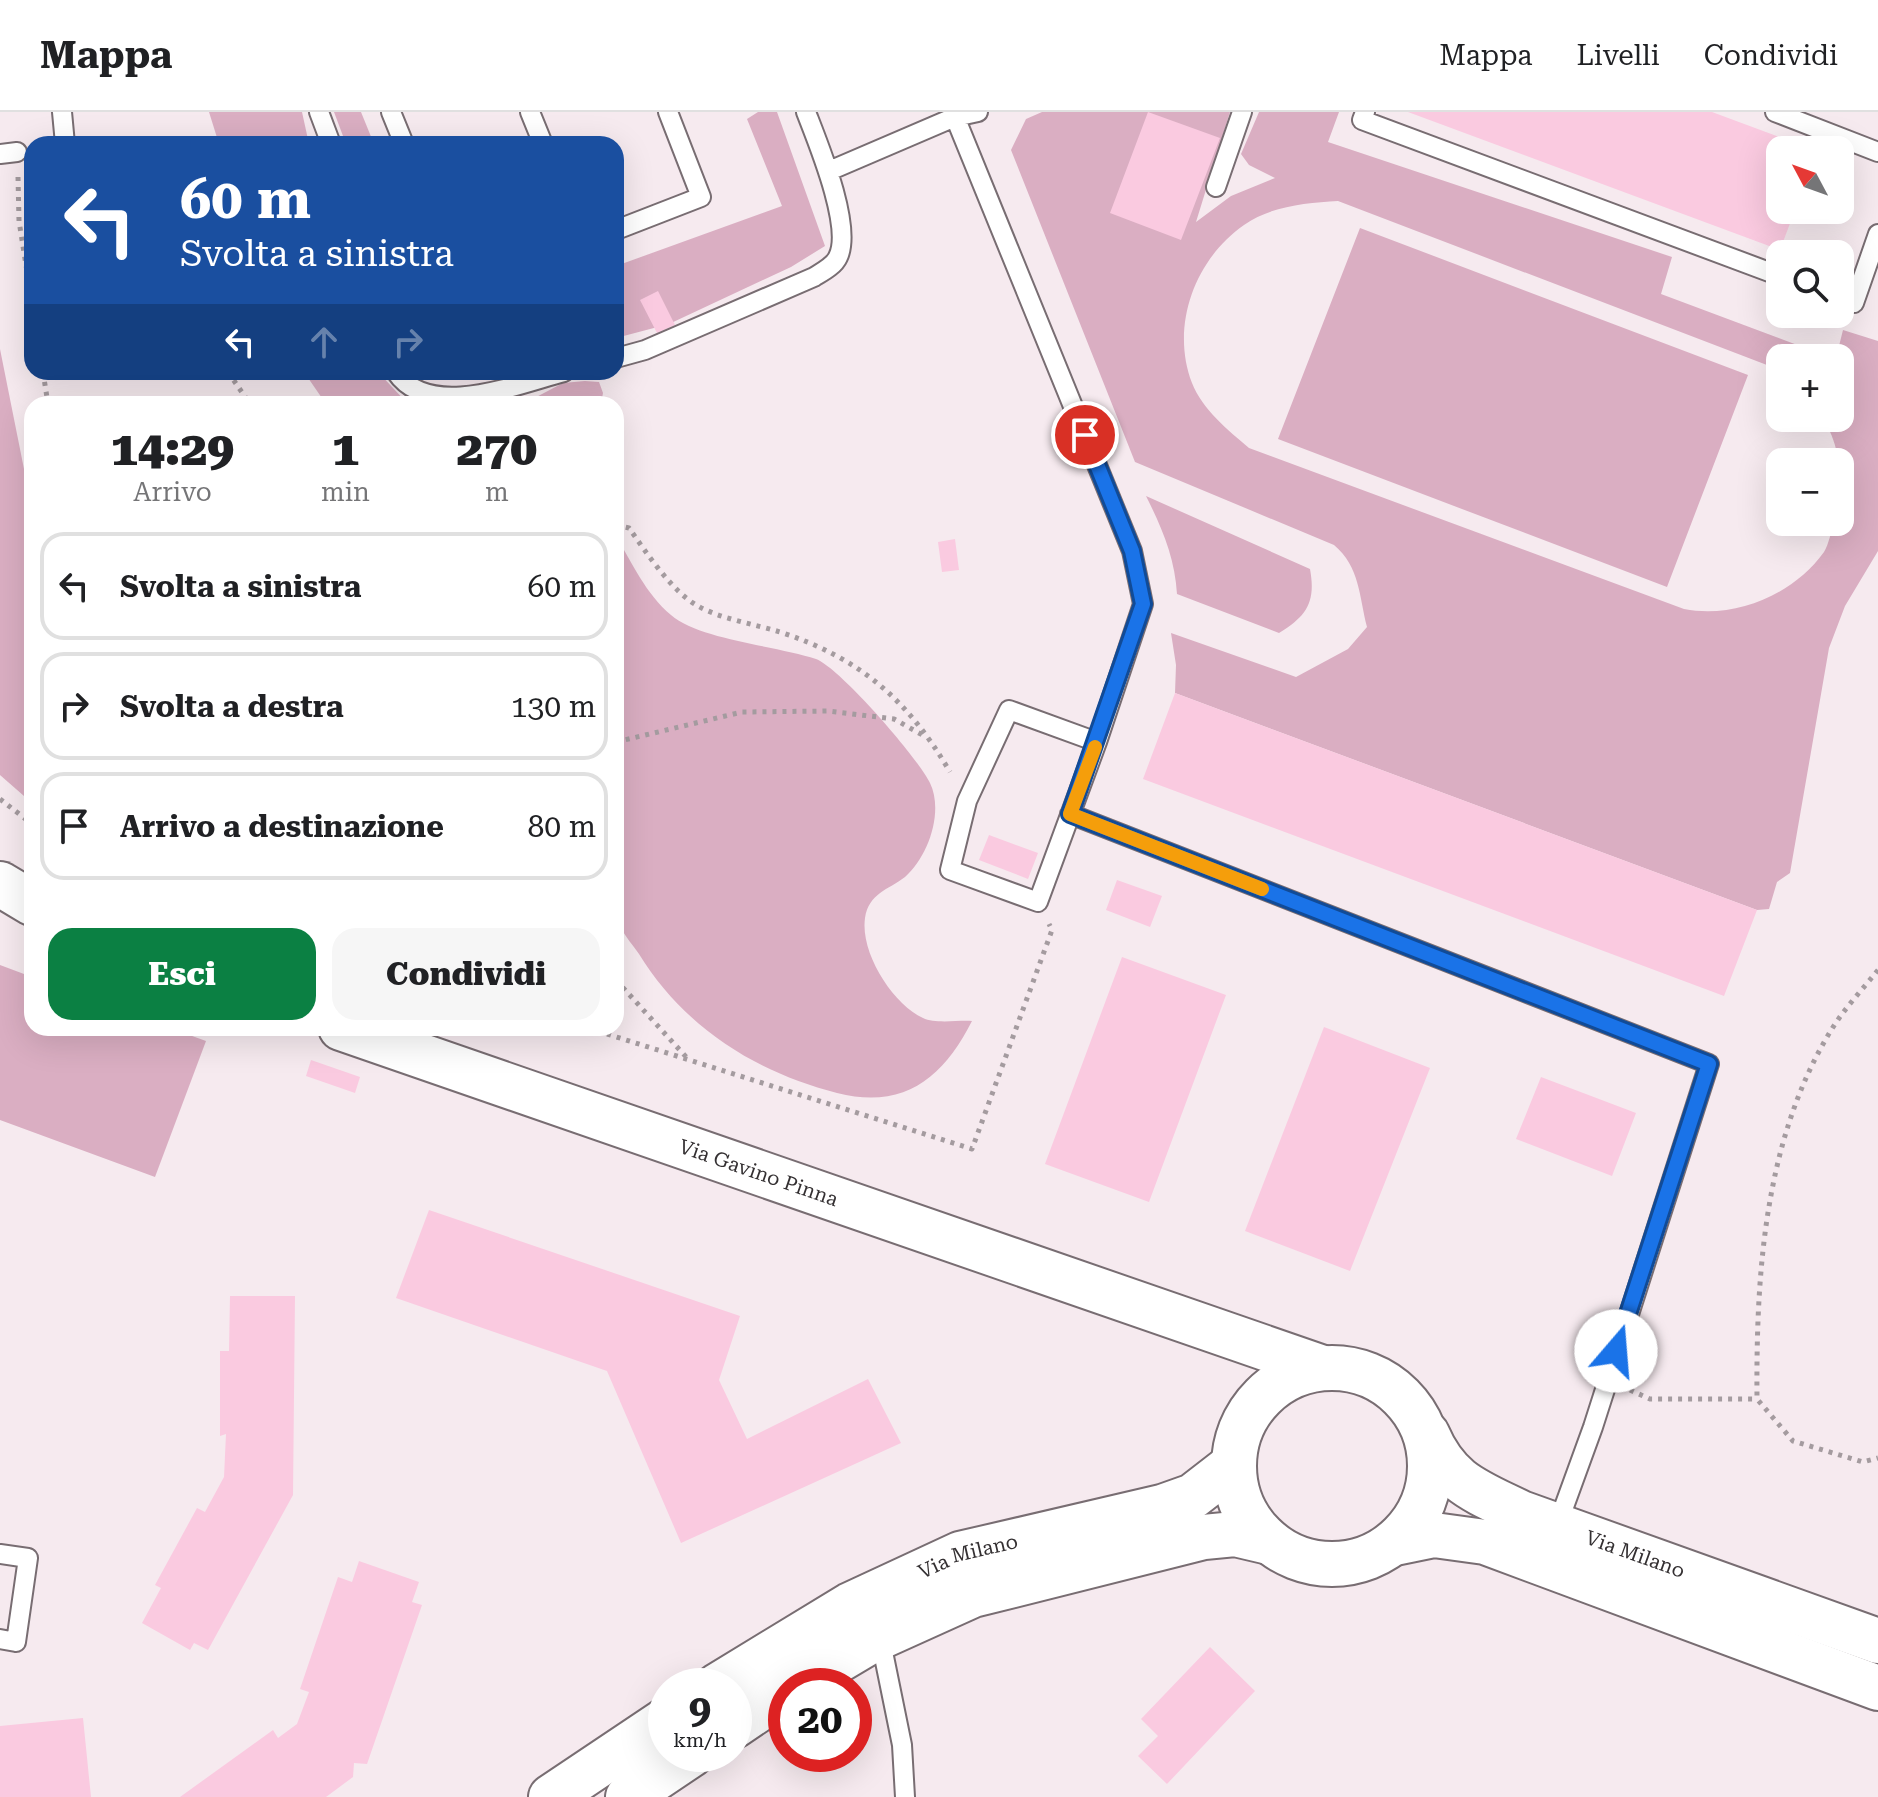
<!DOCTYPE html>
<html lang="it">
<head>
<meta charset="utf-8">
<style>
	body { margin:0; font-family:"Roboto Serif",serif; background:#f6f6f6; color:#202124; height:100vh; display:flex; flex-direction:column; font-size:30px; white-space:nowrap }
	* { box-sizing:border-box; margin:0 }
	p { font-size:26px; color:#757577 }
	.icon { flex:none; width:44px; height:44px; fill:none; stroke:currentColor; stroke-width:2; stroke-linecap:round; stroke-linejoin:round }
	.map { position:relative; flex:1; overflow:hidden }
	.panel { position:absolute; left:24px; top:284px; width:600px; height:640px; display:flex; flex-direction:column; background:#fff; border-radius:24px; box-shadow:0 8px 32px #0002 }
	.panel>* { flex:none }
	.guide { position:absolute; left:24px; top:24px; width:600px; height:244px; border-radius:24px; box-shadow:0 8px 32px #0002; background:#1a4fa0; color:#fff; overflow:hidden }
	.needle { width:52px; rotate:311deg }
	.tools { position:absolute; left:1766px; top:24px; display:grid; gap:16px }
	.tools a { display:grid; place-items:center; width:88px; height:88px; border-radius:16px; background:#fff; box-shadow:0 8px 32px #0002; font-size:40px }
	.speed { position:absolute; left:648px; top:1556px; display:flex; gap:16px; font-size:40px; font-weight:700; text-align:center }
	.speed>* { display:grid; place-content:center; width:104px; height:104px; border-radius:50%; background:#fff; box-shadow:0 8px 32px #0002; line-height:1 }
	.speed small { font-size:20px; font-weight:400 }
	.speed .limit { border:12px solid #d22; background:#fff; color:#111 }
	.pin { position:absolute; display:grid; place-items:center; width:68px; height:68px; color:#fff; margin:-34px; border:4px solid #fff; border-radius:50%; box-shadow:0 2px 8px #0007 }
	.me { position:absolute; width:88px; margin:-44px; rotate:18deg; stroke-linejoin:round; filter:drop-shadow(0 0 6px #0008) }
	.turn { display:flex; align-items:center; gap:28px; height:168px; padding:0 24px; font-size:36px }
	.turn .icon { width:104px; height:104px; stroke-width:2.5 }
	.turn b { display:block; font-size:56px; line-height:68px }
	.lanes { display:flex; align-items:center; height:76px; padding:0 24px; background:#0003; justify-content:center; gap:40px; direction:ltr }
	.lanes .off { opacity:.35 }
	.eta { display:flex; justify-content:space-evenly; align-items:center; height:136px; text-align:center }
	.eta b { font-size:48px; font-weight:800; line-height:56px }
	.button { display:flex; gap:16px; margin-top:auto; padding:16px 24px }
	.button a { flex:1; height:92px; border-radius:24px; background:#0b8043; color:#fff; font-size:32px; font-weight:800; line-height:92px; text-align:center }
	.button a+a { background:#f6f6f6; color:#202124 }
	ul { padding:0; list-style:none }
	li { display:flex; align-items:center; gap:24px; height:108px; margin:0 16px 12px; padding:0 8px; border:4px solid #e0e0e0; border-radius:24px }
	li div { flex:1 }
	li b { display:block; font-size:30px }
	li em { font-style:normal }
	header { display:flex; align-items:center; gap:48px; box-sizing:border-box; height:112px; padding:0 40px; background:#fff; border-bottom:2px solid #e0e0e0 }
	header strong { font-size:38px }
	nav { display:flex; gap:44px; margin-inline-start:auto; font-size:28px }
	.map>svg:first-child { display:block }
	.green { fill:#daaec2 }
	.building { fill:#facae0 }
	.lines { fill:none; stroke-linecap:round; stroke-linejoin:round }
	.lane-casing { stroke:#786d72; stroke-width:22 }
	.secondary-casing { stroke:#786d72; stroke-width:48 }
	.path { stroke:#a49b9f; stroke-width:5; stroke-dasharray:4 6; stroke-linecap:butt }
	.lane { stroke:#fff; stroke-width:18 }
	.secondary { stroke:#fff; stroke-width:44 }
	.route-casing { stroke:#114b97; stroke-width:20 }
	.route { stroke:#1a73e8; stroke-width:14 }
	.slow { stroke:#f59e0b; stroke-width:14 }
	.labels { text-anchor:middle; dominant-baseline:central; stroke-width:8; stroke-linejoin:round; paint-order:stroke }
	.street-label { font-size:20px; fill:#343032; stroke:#fff }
</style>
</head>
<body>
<header>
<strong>Mappa</strong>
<nav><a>Mappa</a><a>Livelli</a><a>Condividi</a></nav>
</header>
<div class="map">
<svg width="1878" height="1685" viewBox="0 0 1878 1685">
	<rect width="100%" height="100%" fill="#f6eaef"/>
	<!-- green -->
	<path class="green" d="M209,0H302L309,32H219Z
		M334,0H361L374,32H346Z
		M758,0H777L825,134L791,155L669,212L616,226V154L782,94L747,7Z
		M1042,0H1230L1196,110L1231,84L1275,66L1249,53L1241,42L1259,0H1339L1328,30L1672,145L1661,182L1832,246H1780V258L1338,89C1306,91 1271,94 1244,113C1195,147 1170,214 1192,271C1202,297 1228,318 1249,336L1684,497C1735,507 1793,483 1824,440C1829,432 1831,419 1834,410H1840C1840,374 1844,337 1822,306H1840V246H1836L1843,218L1878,229V439L1845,494L1829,536L1790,761L1777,770L1769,797L1757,798L1175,581L1176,553L1171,521L1296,565L1348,537L1367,515C1359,484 1360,455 1334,433L1135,350L1011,38L1026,7Z
		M1360,116L1748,263L1667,475L1278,327Z
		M0,237L32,397V691L0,663Z
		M304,260H378L408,292H326Z
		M585,269L599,270L603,281L601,292H523L563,271Z
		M1146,384L1310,457C1316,490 1307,504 1279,521L1177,482C1175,446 1162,416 1146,384Z
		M616,424C632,451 646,482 671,503C700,528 778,534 816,547C840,556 918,646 930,671C944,700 928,745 905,765C888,778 869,781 865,806C860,841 893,892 923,906C935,912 958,908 972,909C943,966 904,998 837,981C755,960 684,915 639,842C632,832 620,818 616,806C610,787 616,732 616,709C616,614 616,519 616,424Z
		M0,853L32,865V916H170L206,929L155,1065L0,1008Z"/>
	<!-- building -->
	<path class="building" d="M1148,0L1220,26L1181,128L1110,101Z
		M1408,0H1712L1814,38H1780V98H1795L1780,138Z
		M658,179L675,213L657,221L640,188Z
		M955,427L959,458L942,460L938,430Z
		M1175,581L1757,798L1724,884L1143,667Z
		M989,723L1038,741L1028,767L979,748Z
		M1117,768L1162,784L1150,815L1106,798Z
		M1122,845L1226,883L1149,1090L1045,1052Z
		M1324,915L1430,956L1350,1159L1245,1119Z
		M311,948L360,965L355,981L306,964Z
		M1541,965L1636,1001L1612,1064L1516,1027Z
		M429,1098L740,1204L719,1268L747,1327L868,1267L901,1331L681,1431L607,1259L396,1186Z
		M230,1184H295L293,1383L208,1538L194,1531L190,1538L142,1511L161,1476L155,1473L197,1396L205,1400L224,1365L226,1322L220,1324V1239H229Z
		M359,1449L419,1470L412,1490L422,1493L367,1652L354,1651L353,1665L326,1685H180L273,1618L278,1626L297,1612L309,1580L300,1577L338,1465L352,1470Z
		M1210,1535L1255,1579L1167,1672L1138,1644L1158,1624L1141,1607Z
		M83,1606L91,1685H0V1614Z"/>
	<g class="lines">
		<!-- lane casing -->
		<g class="lane-casing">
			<path id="lane" d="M62,0L65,32
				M319,0L331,32
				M391,0L404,32
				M530,0L543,32
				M957,0L955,5L978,0
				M1365,0L1362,8L1780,164
				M1775,0L1878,40
				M0,42L17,40
				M829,59L955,5L1132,439L1143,492L1097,630
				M1216,75L1242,0
				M616,118L701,85L668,0
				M1840,186L1854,191L1878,122
				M616,246L645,238L814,165C822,160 834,154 838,145C853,115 818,31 806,0
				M396,260C429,309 518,272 564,260
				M1009,598L1097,630L1038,790L950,758L967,689Z
				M1070,702L1709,952L1593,1315L1557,1414
				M0,1442L28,1446L16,1530L0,1527
				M880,1525L902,1633L905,1685"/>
		</g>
		<!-- secondary casing -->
		<g class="secondary-casing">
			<g id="secondary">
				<path d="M0,772L32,791"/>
				<path id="s1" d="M341,916L1320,1255"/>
				<circle cx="1332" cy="1354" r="98"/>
				<path id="s2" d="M1427,1322C1448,1371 1476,1379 1521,1401L1878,1529"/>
				<path d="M1395,1431L1434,1423L1485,1430L1878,1576"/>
				<path id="s3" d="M717,1574L850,1493L960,1442L1162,1395L1193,1384L1233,1353"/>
				<path d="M795,1574L869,1530L973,1483L1204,1425L1235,1422L1269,1430"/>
				<path d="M734,1614L786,1579"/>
				<path d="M551,1685L666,1608"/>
				<path d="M628,1685L692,1642"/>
			</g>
		</g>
		<!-- path -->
		<path class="path" d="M18,65L19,109L32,191
			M43,260L48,292
			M228,260L250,292
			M616,413L629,416C646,440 672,480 698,494C721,507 754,512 780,520C860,546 908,588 950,660
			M616,630L742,600L828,599L894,607L926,625
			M0,687L32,712
			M1878,858C1862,878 1843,898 1830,920C1764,1029 1756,1164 1757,1287L1793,1329L1863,1350L1878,1346
			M616,868L688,947
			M588,916L972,1037L1052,818L1049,812
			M1630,1278L1650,1287H1757"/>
		<!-- lane -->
		<use href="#lane" class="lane"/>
		<!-- secondary -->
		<use href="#secondary" class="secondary"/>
	</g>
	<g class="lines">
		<!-- route casing -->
		<g class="route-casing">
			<path id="route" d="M1085,323L1132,439L1143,492L1070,702L1709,952L1616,1239"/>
		</g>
		<!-- route -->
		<use href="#route" class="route"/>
		<!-- slow -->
		<path class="slow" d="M1095,635L1070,702L1262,777"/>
	</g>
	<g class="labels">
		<!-- street labels -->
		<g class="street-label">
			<text stroke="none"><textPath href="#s1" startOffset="442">Via Gavino Pinna</textPath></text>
			<text stroke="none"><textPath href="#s2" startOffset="248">Via Milano</textPath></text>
			<text stroke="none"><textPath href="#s3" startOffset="284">Via Milano</textPath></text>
		</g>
	</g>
</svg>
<div class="tools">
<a><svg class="needle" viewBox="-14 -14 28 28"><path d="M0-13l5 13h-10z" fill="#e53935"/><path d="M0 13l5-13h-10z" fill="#757577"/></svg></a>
<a><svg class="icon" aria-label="search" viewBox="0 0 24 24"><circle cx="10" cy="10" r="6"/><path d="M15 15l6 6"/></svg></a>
<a>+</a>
<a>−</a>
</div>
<div class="speed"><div>9<small>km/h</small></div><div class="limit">20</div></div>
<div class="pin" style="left:1085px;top:323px;background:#d93025"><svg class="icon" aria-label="arrive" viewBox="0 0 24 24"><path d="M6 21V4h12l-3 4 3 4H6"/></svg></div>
<svg class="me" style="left:1616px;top:1239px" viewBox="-20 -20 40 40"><circle r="19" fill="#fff"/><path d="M0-13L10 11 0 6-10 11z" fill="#1a73e8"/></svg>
<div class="guide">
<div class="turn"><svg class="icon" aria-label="left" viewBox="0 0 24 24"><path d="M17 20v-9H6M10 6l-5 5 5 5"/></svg><div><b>60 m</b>Svolta a sinistra</div></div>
<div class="lanes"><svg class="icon" aria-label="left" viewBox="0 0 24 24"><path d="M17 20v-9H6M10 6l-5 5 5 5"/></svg><svg class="icon off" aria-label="ahead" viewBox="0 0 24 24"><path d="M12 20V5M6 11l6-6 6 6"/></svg><svg class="icon off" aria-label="right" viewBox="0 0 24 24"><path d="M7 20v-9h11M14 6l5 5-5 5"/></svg></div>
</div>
<section class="panel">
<div class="eta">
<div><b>14:29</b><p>Arrivo</p></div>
<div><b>1</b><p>min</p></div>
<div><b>270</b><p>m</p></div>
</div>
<ul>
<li><svg class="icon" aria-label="left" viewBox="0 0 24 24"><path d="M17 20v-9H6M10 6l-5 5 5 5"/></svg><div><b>Svolta a sinistra</b></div><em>60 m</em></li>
<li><svg class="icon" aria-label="right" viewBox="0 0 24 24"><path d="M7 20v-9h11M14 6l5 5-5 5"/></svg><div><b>Svolta a destra</b></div><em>130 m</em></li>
<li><svg class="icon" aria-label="arrive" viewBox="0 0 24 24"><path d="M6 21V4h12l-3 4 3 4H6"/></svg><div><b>Arrivo a destinazione</b></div><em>80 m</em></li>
</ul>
<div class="button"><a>Esci</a><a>Condividi</a></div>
</section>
</div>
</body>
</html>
